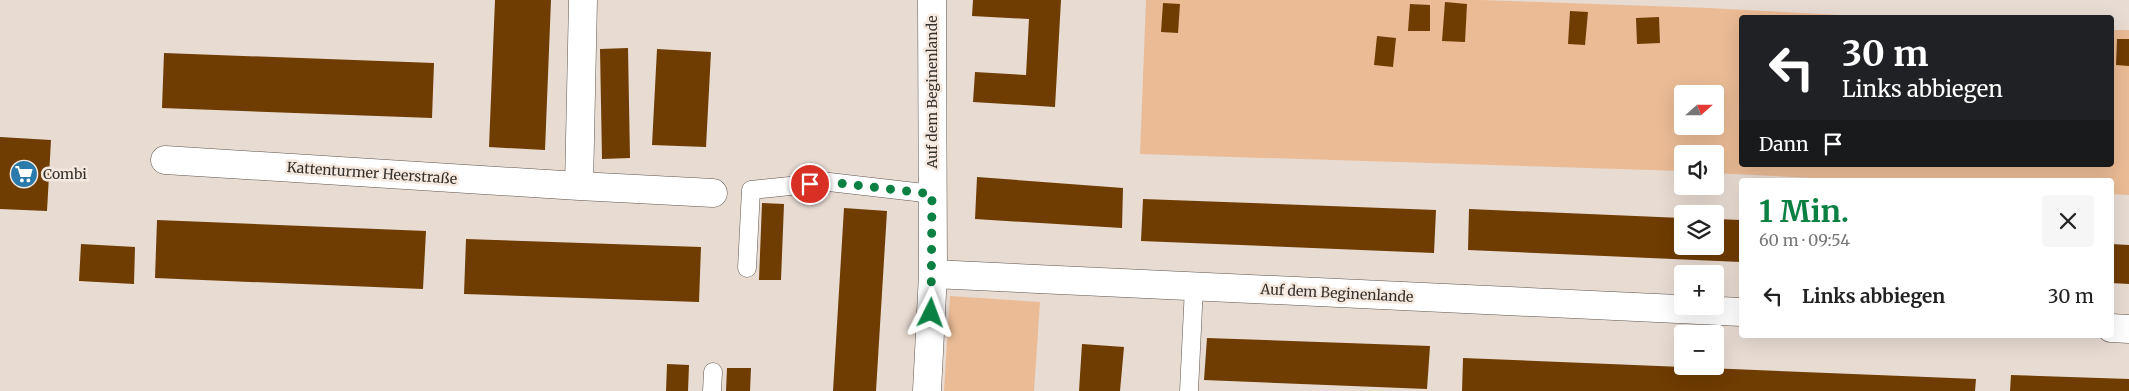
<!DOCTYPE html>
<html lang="de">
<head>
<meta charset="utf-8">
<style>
	body { margin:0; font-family:Merriweather,serif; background:#f6f6f6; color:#222; height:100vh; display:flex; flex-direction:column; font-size:19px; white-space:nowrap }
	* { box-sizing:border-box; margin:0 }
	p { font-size:16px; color:#767676 }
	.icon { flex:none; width:28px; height:28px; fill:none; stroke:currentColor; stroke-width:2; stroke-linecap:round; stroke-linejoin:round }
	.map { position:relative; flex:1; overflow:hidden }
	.details { position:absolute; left:1739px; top:178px; width:375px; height:160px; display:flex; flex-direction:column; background:#fff; border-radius:5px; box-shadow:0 5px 20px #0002 }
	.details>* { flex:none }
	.guide { position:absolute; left:1739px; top:15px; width:375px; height:152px; border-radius:5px; box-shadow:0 5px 20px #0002; background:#202124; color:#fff; overflow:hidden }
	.needle { width:32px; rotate:69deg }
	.fabs { position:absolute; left:1674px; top:85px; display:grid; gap:10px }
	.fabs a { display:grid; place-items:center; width:50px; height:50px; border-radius:5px; background:#fff; box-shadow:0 5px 20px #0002; font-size:25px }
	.pin { position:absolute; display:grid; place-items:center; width:42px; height:42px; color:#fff; margin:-21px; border:2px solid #fff; border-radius:50%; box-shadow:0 1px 5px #0007 }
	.me { position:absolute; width:55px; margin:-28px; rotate:3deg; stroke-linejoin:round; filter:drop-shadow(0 0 4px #0008) }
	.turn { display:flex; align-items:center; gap:18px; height:105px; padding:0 20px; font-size:22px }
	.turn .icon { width:65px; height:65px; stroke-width:2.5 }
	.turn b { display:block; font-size:35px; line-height:42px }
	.then { display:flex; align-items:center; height:48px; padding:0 20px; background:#0003; gap:10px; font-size:19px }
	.round { display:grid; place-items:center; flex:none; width:52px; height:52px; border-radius:5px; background:#f6f6f6 }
	.summary { display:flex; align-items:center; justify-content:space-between; height:85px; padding:0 20px }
	h1 { font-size:30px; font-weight:700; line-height:38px; color:#0b8043 }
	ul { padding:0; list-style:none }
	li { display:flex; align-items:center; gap:15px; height:65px; padding:0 20px }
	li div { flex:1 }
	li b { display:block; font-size:19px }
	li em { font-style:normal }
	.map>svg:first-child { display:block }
	.green { fill:#eabb95; fill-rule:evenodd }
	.building { fill:#6f3c02 }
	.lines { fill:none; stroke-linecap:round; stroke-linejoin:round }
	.service-casing { stroke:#5f554d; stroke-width:19 }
	.minor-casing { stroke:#5f554d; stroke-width:29 }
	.service { stroke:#fff; stroke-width:18 }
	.minor { stroke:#fff; stroke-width:28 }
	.route { stroke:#0b8043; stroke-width:9; stroke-dasharray:0 16.2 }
	.labels { text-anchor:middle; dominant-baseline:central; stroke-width:5; stroke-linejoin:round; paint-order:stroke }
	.street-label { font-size:14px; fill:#35302c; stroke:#f5e9df }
	.poi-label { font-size:14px; fill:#35302c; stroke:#f5e9df; text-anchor:start }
</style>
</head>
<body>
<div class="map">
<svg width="2129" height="391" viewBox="0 0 2129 391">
	<rect width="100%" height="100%" fill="#e8dbd2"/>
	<!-- green -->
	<path class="green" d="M1146,0H1480L1708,8L1881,17L1741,18V165H2111V30H2129V195L2111,194V180H1854L1715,173V154H1682V171L1140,154ZM1682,94H1715V126H1682Z
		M950,296L1040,302L1034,391H944Z"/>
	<!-- building -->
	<path class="building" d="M495,0H551L545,150L489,147Z
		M973,0H1061L1055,107L973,102L975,72L1026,75L1029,19L972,16Z
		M1445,2L1467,4L1465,42L1442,41Z
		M1163,3L1180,4L1178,33L1161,32Z
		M1410,4L1430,5V31H1408Z
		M1570,11L1588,12L1585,45L1568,44Z
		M1659,17L1660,43L1637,44L1636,18Z
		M1377,36L1396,38L1393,67L1374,65Z
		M2117,39H2129V66L2116,65Z
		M628,48L630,158L602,159L600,49Z
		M657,49L711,52L706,147L652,145Z
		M164,53L434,63L432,118L162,108Z
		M0,137L51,140L47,211L0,209Z
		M977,177L1123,188L1122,228L975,219Z
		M1143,199L1436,210L1434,253L1141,241Z
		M762,203L784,204L781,280H759Z
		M844,208L887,211L876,391H833Z
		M1469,209L1682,218V246H1715V219L1741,220V262L1468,250Z
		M157,220L426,231L423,289L155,278Z
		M466,239L701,247L699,302L464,294Z
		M81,244L135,247L134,284L79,281Z
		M2111,244L2129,245V284L2111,283Z
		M1207,338L1430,346L1427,389L1204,380Z
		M1082,344L1124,347L1120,391H1079Z
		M1463,358L1976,379L1975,391H1462Z
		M667,364L689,365L688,391H666Z
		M727,368H751L750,391H726Z
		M2011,375L2129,379V391H2010Z"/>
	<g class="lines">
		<!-- service casing -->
		<g class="service-casing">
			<path id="service" d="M747,268L751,190L829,182L933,194
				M712,391L713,372
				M1189,391L1194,287"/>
		</g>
		<!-- minor casing -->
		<g class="minor-casing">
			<path id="minor" d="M932,0L933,274
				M165,160L579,186L583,0
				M579,186L713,193
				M2111,328L2129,329
				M927,391L933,274L1741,312"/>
		</g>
		<!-- service -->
		<use href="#service" class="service"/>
		<!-- minor -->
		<use href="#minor" class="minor"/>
	</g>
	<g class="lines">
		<!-- route -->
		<path class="route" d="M810,184L829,182L932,194L931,313"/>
	</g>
	<!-- icons -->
	<defs>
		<g id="supermarket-disc" transform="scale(1.4375)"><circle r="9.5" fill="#2b7aac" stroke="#f5e9df"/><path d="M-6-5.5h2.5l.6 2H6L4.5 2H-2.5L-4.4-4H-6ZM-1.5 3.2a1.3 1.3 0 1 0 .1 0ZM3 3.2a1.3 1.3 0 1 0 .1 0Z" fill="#fff"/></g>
	</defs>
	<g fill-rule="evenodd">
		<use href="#supermarket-disc" x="24" y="174"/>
	</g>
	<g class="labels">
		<!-- street labels -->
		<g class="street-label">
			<text transform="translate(932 92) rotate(-90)">Auf dem Beginenlande</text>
			<text transform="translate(372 173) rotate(4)">Kattenturmer Heerstraße</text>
			<text transform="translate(1337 293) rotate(3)">Auf dem Beginenlande</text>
		</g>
		<!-- poi labels -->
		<g class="poi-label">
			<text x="43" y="174">Combi</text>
		</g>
	</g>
</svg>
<div class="fabs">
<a><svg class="needle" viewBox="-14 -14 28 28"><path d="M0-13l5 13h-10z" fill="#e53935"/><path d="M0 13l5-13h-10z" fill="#767676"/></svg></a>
<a><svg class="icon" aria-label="sound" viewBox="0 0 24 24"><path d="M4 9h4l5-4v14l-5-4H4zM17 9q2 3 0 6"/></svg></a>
<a><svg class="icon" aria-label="layers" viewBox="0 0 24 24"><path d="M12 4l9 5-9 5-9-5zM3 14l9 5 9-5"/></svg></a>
<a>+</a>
<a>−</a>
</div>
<div class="pin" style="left:810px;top:184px;background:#d93025"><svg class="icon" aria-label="arrive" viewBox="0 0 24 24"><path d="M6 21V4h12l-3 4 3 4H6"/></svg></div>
<svg class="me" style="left:931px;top:313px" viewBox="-20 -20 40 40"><path d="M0-17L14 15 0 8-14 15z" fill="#0b8043" stroke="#fff" stroke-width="4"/></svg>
<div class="guide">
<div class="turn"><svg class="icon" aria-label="left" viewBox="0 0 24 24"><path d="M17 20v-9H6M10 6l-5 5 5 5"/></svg><div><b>30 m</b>Links abbiegen</div></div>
<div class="then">Dann<svg class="icon" aria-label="arrive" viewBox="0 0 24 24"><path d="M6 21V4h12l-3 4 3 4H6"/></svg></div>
</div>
<section class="details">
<div class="summary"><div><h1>1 Min.</h1><p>60 m · 09:54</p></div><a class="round"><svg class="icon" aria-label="close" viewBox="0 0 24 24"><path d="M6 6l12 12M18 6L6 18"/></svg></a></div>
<ul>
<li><svg class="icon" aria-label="left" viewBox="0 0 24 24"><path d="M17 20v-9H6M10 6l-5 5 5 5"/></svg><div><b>Links abbiegen</b></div><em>30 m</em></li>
</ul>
</section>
</div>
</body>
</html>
